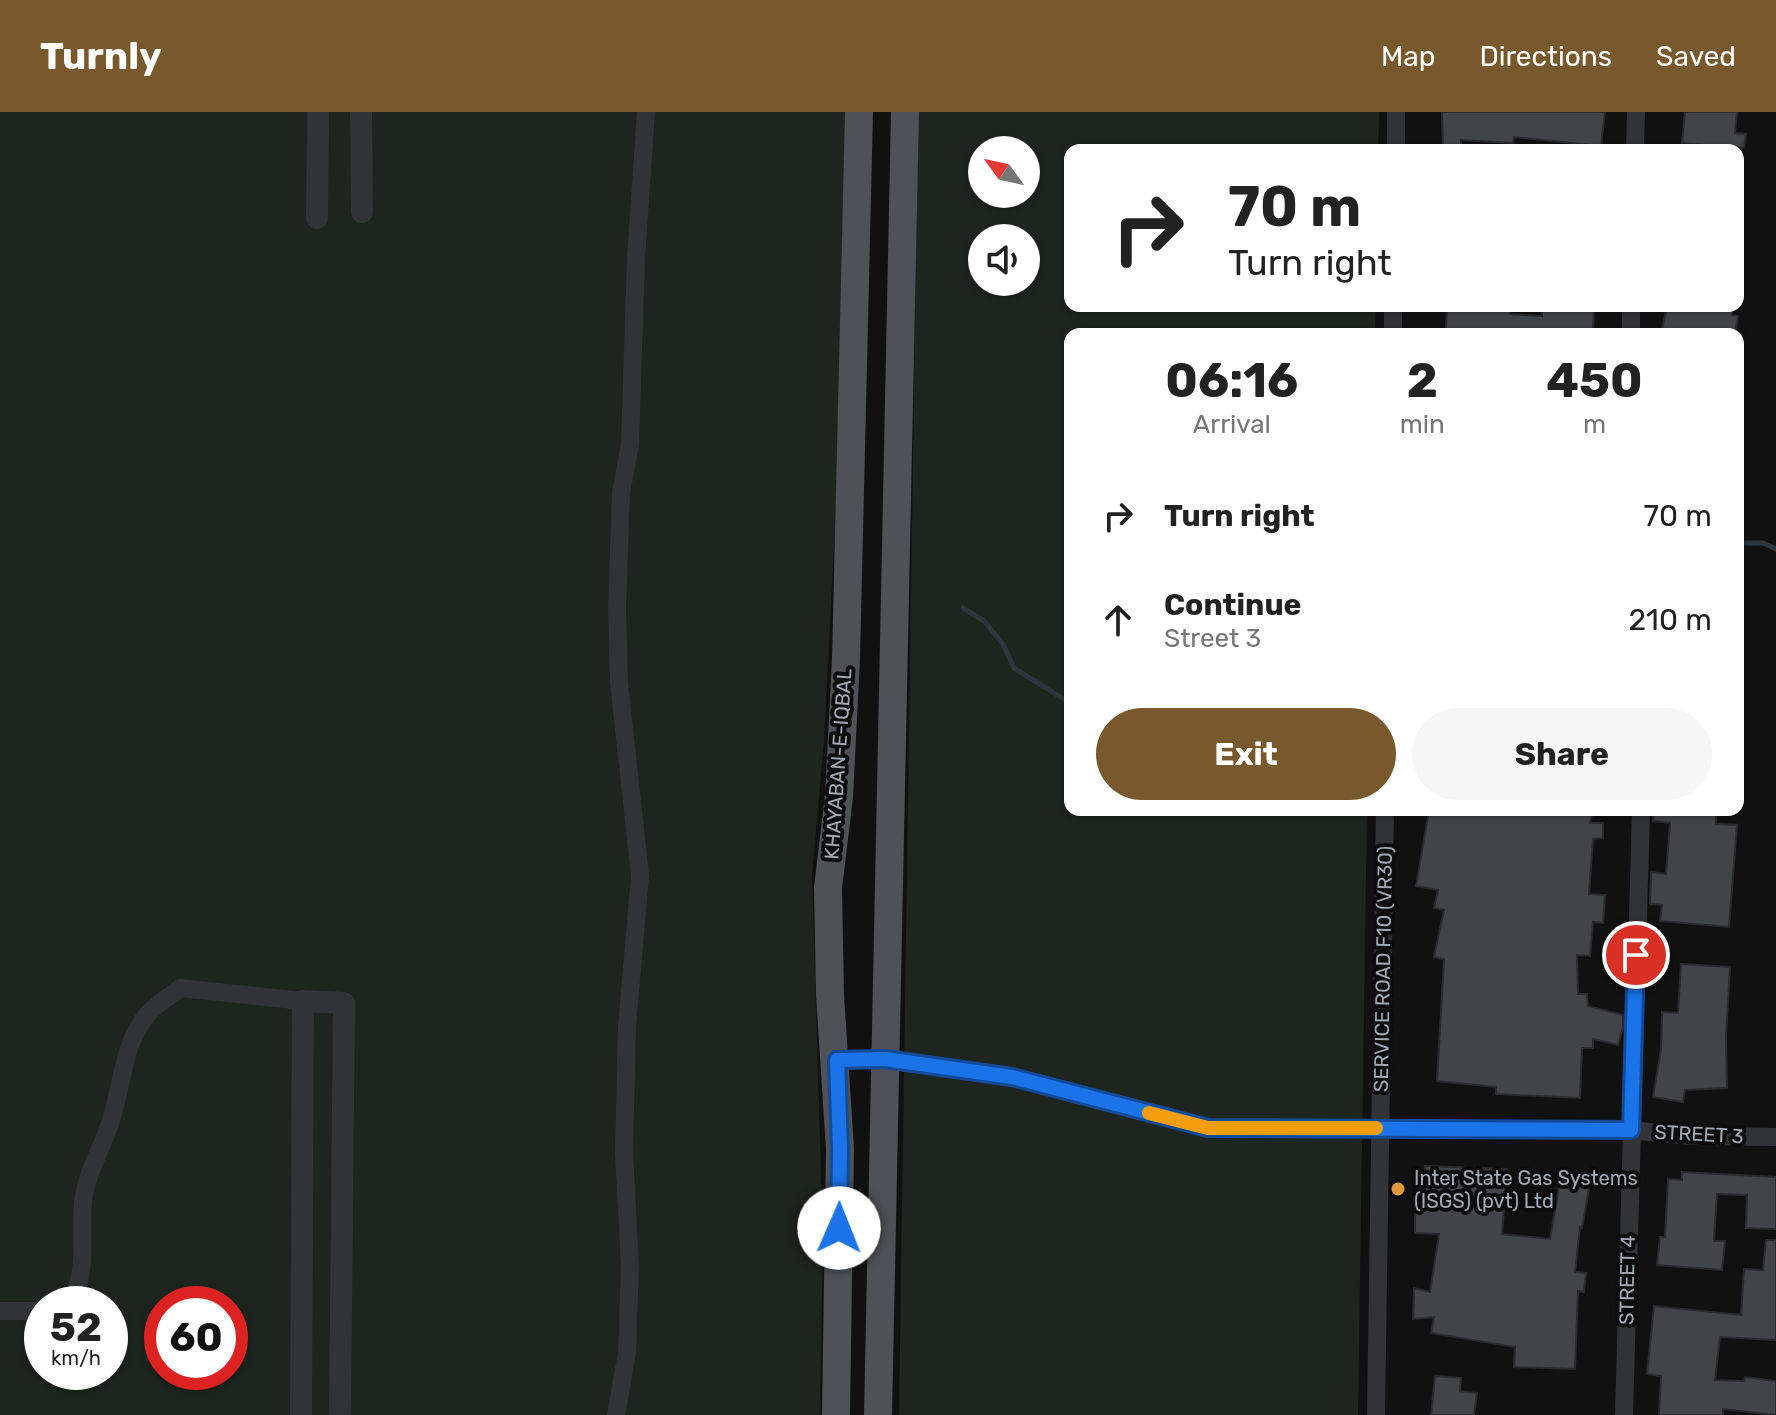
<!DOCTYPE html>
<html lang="en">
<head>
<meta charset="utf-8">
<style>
	body { margin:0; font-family:Rubik,sans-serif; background:#f6f6f6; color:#222; height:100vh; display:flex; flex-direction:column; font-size:30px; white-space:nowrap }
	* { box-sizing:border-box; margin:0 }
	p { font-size:26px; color:#767676 }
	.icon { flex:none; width:44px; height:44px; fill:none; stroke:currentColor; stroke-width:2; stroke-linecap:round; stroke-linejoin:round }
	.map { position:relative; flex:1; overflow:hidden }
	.side { position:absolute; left:1064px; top:216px; width:680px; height:488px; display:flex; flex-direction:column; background:#fff; border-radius:16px; box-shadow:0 2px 6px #0004 }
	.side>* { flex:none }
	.hud { position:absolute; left:1064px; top:32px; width:680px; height:168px; border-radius:16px; box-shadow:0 2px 6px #0004; background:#fff; color:#222; overflow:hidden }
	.needle { width:52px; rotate:303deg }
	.controls { position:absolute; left:968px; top:24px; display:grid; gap:16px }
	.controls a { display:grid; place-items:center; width:72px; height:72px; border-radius:50%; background:#fff; box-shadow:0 2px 6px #0004; font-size:40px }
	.speed { position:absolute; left:24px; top:1174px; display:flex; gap:16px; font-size:40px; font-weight:700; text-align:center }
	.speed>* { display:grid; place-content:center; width:104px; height:104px; border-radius:50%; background:#fff; box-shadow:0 2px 6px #0004; line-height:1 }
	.speed small { font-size:20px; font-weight:400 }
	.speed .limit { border:12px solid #d22; background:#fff; color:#111 }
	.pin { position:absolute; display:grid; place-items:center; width:68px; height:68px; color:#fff; margin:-34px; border:4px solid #fff; border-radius:50%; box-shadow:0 2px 8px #0007 }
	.me { position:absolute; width:88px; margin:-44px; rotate:1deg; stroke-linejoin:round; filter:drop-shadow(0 0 6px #0008) }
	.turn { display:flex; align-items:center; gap:28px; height:168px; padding:0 32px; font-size:36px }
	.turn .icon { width:104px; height:104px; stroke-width:2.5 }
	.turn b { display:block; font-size:56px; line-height:68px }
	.eta { display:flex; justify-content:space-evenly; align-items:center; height:136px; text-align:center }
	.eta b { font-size:48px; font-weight:700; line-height:56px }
	.button { display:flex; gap:16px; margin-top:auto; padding:16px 32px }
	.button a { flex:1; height:92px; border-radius:48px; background:#78582d; color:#fff; font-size:32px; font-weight:700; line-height:92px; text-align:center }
	.button a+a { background:#f6f6f6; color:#222 }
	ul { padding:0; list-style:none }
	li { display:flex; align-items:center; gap:24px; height:104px; padding:0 32px }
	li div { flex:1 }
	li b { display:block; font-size:30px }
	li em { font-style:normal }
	header { display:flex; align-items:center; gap:48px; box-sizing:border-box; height:112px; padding:0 40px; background:#78582d; color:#fff }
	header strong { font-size:38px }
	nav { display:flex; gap:44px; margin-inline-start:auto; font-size:28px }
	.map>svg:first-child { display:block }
	.green { fill:#1e241e; fill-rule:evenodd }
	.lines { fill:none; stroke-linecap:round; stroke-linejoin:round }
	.stream { stroke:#2e363b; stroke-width:5 }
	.building { fill:#424448; stroke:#2b2b2e; stroke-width:2 }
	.minor { stroke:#323337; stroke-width:18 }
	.tertiary { stroke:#323337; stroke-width:22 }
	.primary { stroke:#4e5155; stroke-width:28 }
	.route-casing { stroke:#114b97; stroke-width:20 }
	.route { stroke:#1a73e8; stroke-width:14 }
	.slow { stroke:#f59e0b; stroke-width:14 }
	.poi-dot { fill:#e19a3a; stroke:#0c0c0d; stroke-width:3 }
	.labels { text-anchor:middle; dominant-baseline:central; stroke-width:8; stroke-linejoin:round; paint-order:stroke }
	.street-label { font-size:20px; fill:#a3a9b2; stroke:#0c0c0d }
	.poi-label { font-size:20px; fill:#a3a9b2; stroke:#0c0c0d; text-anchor:start }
</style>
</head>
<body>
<header>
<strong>Turnly</strong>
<nav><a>Map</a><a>Directions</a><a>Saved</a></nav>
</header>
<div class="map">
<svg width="1776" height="1303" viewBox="0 0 1776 1303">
	<rect width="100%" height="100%" fill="#111112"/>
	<!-- green -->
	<path class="green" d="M0,0H847L841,297L824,629L812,763L823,1126L820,1303H0ZM42,1192H110V1260H42ZM162,1192H230V1260H162Z
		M918,0H1379L1378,38H1070V194H1376L1375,222H1070V698H1367L1358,1303H899ZM982,38H1026V82H982ZM982,126H1026V170H982Z"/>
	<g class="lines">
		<!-- stream -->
		<path class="stream" d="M1738,431H1763L1776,437
			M963,496L984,509L1003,532L1014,556L1070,591"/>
	</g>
	<!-- building -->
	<path class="building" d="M1442,0H1605L1601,34L1514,25L1513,31L1461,28V37H1443Z
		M1685,0H1737L1735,21L1746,22L1744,36L1682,31Z
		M1447,194H1503V199H1510V202L1542,204V194H1594L1593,220L1573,218L1572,222L1446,219Z
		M1667,194H1733L1732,203L1738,204L1735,222L1698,217V222L1662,218Z
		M1429,698H1593L1590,711H1603V726L1593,727L1589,782L1605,783L1603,811L1593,810L1590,844L1577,843L1578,882H1587L1588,894L1623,903V915L1618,933L1593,927V936H1582L1580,986L1496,982V975L1437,969L1444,847L1434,845L1444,798L1434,796L1438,778L1416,774Z
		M1653,698H1716V712L1737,713L1729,815L1660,809L1662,793L1650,792L1651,760L1666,762L1670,711L1653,709Z
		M1681,852L1730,855L1726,924L1727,976L1685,978L1683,990L1653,985L1661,937L1662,900L1678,901Z
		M1425,1054L1507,1057L1502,1122L1550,1127L1561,1062L1591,1066L1582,1116L1580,1115L1575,1160L1586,1161L1584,1180L1578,1179L1575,1257L1514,1255L1515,1235L1431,1221L1434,1205L1413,1207L1414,1176L1430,1180L1439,1122L1415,1121V1095H1425Z
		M1682,1060L1776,1065V1117L1746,1116L1747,1083L1717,1082L1714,1129H1725L1722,1158L1657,1153L1660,1125H1665L1668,1067L1682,1068Z
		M1766,1128H1776V1228L1720,1225L1715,1268L1744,1269L1745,1265L1776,1269V1303L1723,1297V1303H1659L1661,1264L1647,1262L1654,1194L1741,1203L1744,1157L1763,1158Z
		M1435,1264L1461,1266L1460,1279L1477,1281L1474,1303H1431Z"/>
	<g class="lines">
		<!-- minor -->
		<path class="minor" d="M1396,38V0
			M1635,38L1636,0
			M1393,222V194
			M1631,222V194
			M837,948L885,947L1012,965L1208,1016L1631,1018L1690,1024L1776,1025
			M69,1192C89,1161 80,1124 83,1090C86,1061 103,1035 111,1008C122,975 123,932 146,904C155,893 169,885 180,876L303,889
			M0,1199H42
			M616,1303L627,1241L630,1154L624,1041L627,914L640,764L619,570L617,496L621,381L630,332L636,146L646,0
			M1376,1303L1385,698
			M1624,1303L1641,698"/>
		<!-- tertiary -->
		<path class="tertiary" d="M361,0L362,100
			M317,106L318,0
			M301,1303L303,889L344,891L340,1303"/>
		<!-- primary -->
		<path class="primary" d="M836,1303L840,1037L830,883L828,776L839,684L846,547L859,0
			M878,1303L905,0"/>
	</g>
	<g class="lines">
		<!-- route casing -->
		<g class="route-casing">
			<path id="route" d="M839,1116L840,1037L837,948L885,947L1012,965L1208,1016L1631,1018L1636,843"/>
		</g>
		<!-- route -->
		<use href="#route" class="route"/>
		<!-- slow -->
		<path class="slow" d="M1149,1001L1208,1016H1376"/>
	</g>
	<!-- markers -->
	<circle class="poi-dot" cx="1398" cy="1077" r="8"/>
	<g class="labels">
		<!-- street labels -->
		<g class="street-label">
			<text transform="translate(838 652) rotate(-86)">KHAYABAN-E-IQBAL</text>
			<text transform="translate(1383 857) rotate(-89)">SERVICE ROAD F10 (VR30)</text>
			<text transform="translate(1699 1022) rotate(3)">STREET 3</text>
			<text transform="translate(1627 1168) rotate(-89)">STREET 4</text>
		</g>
		<!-- poi labels -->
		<g class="poi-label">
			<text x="1414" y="1066">Inter State Gas Systems<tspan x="1414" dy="23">(ISGS) (pvt) Ltd</tspan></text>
		</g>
	</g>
</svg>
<div class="controls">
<a><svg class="needle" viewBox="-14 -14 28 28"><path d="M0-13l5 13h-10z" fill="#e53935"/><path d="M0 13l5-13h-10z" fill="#767676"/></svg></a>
<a><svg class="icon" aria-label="sound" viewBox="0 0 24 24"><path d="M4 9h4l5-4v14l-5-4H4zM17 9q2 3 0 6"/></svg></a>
</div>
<div class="speed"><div>52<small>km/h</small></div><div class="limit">60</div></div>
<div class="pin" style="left:1636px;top:843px;background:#d93025"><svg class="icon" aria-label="arrive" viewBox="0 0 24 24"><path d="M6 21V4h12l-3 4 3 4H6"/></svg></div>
<svg class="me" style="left:839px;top:1116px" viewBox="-20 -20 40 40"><circle r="19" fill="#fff"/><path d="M0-13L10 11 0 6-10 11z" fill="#1a73e8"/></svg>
<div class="hud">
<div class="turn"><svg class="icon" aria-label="right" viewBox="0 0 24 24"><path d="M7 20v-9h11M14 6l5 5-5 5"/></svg><div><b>70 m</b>Turn right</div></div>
</div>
<section class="side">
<div class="eta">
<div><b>06:16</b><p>Arrival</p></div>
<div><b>2</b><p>min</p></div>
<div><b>450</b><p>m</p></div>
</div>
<ul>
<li><svg class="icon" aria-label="right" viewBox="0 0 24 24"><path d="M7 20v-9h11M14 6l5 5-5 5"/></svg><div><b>Turn right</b></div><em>70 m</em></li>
<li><svg class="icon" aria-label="ahead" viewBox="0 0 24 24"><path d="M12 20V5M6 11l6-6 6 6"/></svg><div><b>Continue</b><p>Street 3</p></div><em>210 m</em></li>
</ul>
<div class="button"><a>Exit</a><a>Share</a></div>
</section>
</div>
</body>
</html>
